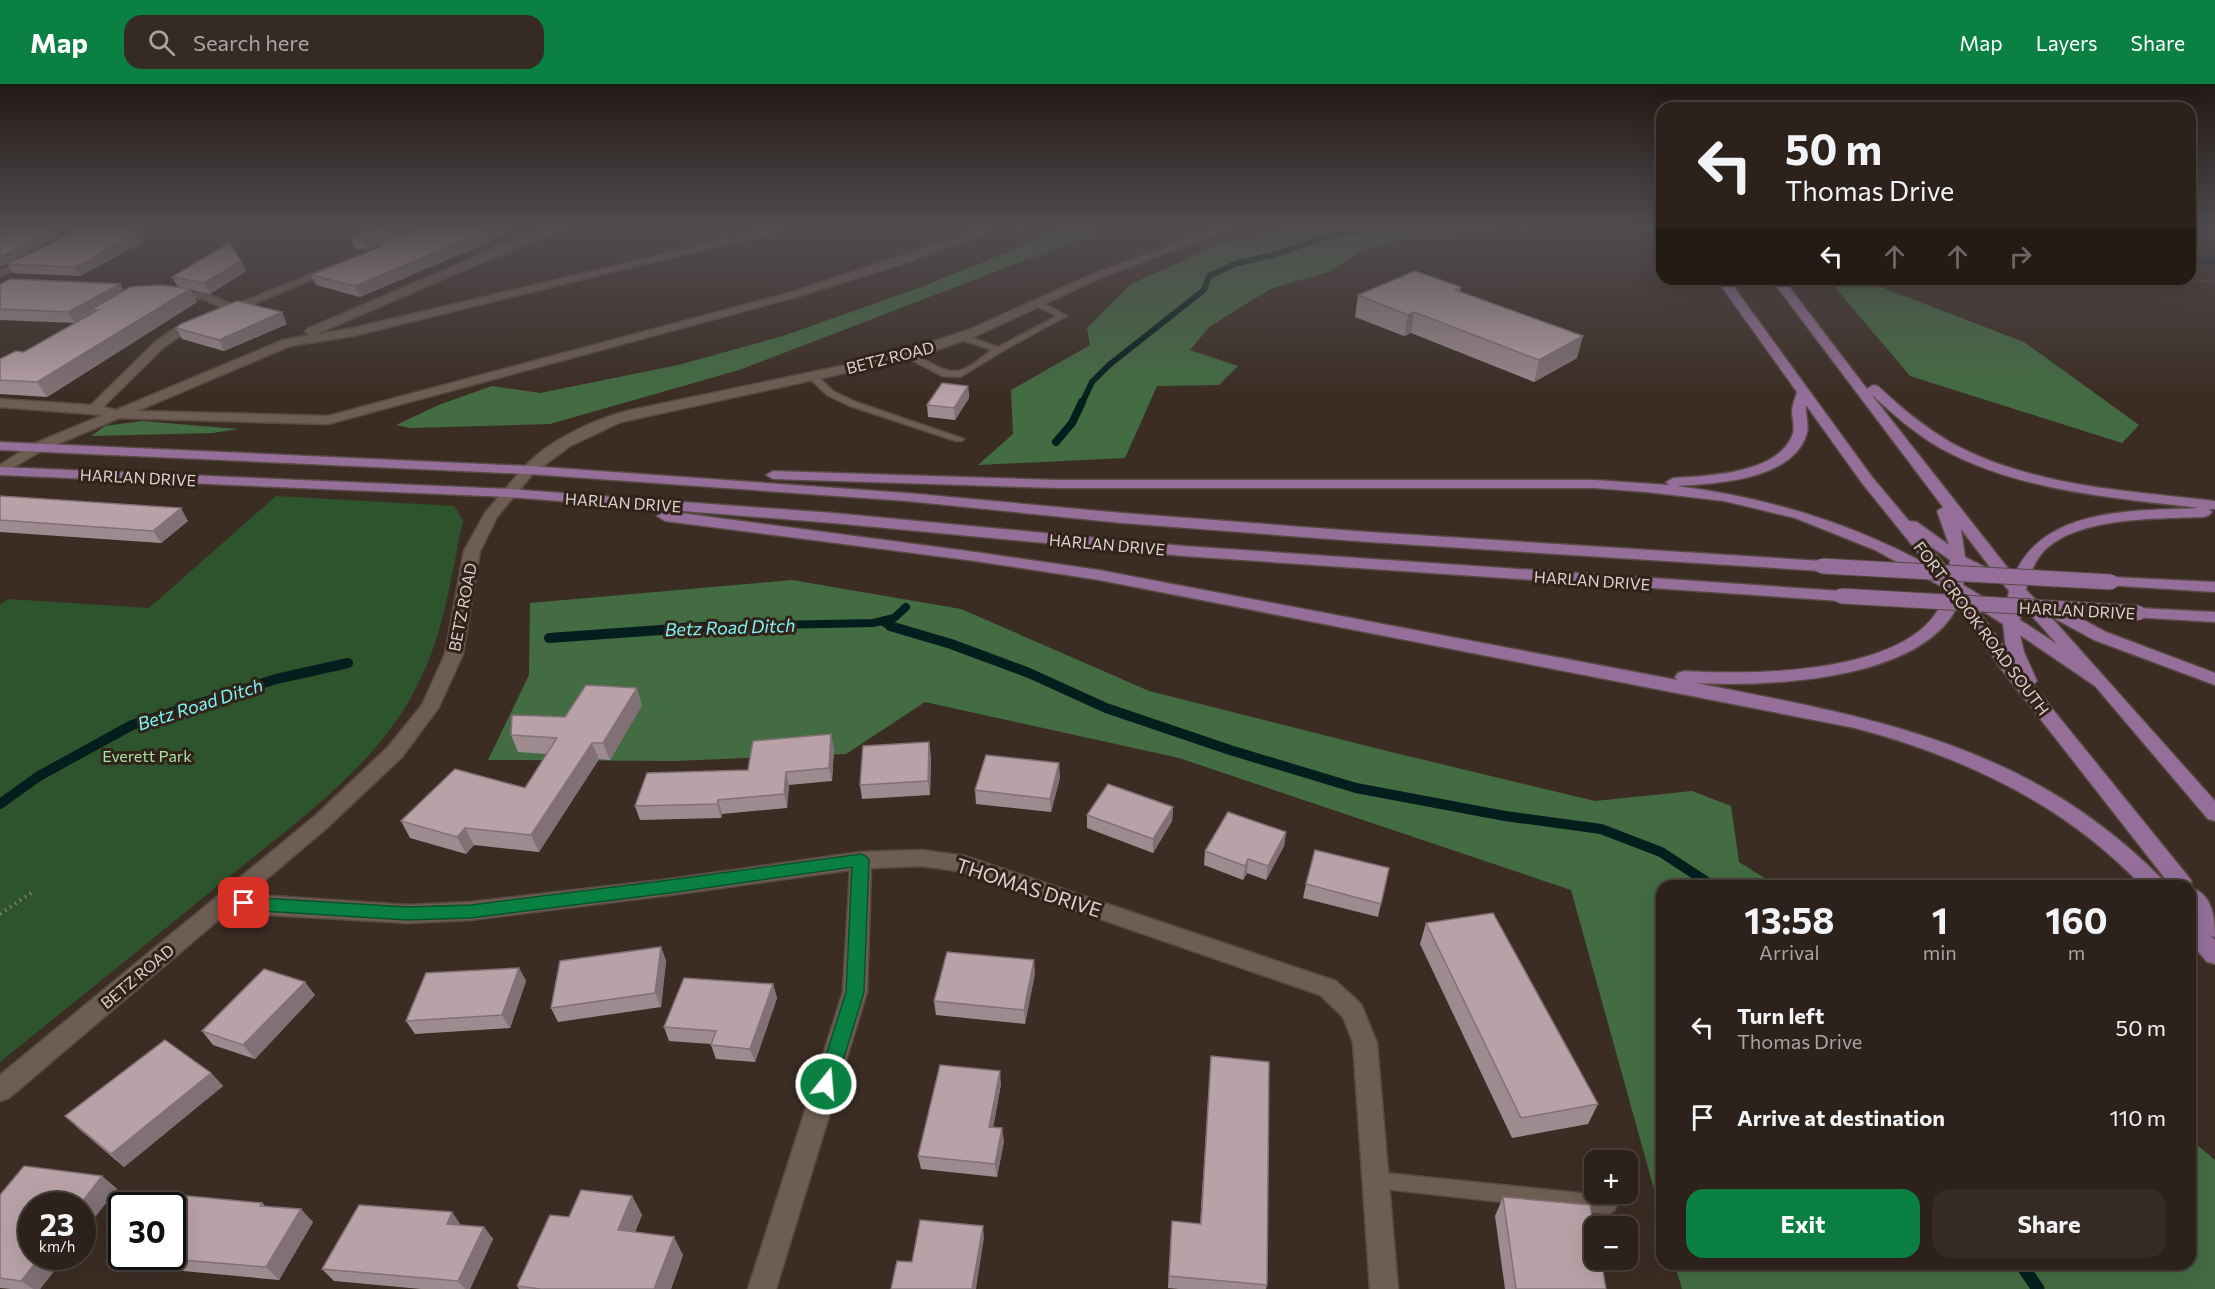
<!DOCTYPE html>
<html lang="en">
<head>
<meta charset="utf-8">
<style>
	body { margin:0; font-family:Commissioner,sans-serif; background:#352a24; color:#f1f3f6; height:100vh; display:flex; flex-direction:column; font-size:22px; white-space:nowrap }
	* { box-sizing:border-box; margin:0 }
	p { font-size:20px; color:#a7a4a3 }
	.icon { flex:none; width:33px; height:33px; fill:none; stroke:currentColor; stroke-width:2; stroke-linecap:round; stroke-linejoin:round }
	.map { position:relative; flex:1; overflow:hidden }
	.panel { position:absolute; left:1656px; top:796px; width:540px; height:390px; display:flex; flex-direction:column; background:#2d221b; border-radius:18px; box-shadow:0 6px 24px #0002,0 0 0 2px #483f3a }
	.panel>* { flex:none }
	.hud { position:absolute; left:1656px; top:18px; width:540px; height:183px; border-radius:18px; box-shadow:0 6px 24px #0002,0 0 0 2px #483f3a; background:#2d221b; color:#f1f3f6; overflow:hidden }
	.tools { position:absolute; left:1584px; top:1066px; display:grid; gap:12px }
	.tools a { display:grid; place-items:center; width:54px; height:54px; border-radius:12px; background:#2d221b; box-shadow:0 6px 24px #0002,0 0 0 2px #483f3a; font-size:30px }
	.speed { position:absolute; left:18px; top:1108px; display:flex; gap:12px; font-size:30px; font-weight:700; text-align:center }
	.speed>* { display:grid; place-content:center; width:78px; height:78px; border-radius:50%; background:#2d221b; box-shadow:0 6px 24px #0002,0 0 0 2px #483f3a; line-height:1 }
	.speed small { font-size:15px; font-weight:400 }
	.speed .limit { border:3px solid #111; border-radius:9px; background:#fff; color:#111 }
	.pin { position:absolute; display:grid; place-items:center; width:51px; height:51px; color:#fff; margin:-26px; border-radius:12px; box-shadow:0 3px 9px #0006 }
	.me { position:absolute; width:66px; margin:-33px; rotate:17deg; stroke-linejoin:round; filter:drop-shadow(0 0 4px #0008) }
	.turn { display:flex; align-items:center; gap:21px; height:126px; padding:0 30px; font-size:27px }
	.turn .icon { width:78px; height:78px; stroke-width:2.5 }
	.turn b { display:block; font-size:42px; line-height:51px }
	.lanes { display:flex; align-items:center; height:57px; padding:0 30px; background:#0003; justify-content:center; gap:30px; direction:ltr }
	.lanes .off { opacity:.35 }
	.eta { display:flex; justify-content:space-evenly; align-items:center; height:102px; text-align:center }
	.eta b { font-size:36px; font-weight:700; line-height:42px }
	.button { display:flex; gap:12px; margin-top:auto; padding:12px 30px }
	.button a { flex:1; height:69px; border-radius:18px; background:#0b8043; color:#fff; font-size:24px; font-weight:700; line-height:69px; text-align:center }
	.button a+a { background:#352a24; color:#f1f3f6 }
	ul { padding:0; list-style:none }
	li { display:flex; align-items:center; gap:18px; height:90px; padding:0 30px }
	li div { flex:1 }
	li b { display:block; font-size:22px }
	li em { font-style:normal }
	header { display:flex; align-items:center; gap:36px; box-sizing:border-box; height:84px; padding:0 30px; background:#0b8043; color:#fff }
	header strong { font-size:28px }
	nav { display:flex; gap:33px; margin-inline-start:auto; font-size:21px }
	.search { width:420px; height:54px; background:#352a24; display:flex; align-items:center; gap:15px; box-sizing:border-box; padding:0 21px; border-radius:18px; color:#a7a4a3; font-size:22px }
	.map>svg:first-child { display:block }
	.green { fill:#2e542e }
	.forest { fill:#436c42 }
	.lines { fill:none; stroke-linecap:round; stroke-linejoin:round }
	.stream-far3 { stroke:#041e1e; stroke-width:6 }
	.stream-far2 { stroke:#041e1e; stroke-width:8 }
	.stream-far1 { stroke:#041e1e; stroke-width:10 }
	.stream { stroke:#041e1e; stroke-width:13 }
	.lane-casing { stroke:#564a42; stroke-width:3 }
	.street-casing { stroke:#564a42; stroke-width:3 }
	.secondary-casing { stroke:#564a42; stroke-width:3 }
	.primary-casing { stroke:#564a42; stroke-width:3 }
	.path-far1 { stroke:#857971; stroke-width:2; stroke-dasharray:1 3; stroke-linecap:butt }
	.path { stroke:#857971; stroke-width:4; stroke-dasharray:1.5 4.5; stroke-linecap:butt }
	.lane { fill:#6e5d53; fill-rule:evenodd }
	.street { fill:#6e5d53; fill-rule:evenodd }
	.secondary { fill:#6e5d53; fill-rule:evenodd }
	.primary { fill:#956f99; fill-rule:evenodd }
	.primary-bridge-casing { stroke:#564a42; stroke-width:17; stroke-linecap:butt }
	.primary-bridge { stroke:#956f99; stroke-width:15 }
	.wall { fill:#9e8b90 }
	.shaded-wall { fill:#817176 }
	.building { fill:#b8a2a8; stroke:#817176; stroke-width:1.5 }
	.route { fill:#0b8043; stroke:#07532c; stroke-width:1.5 }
	.labels { text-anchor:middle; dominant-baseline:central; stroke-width:6; stroke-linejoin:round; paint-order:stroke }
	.street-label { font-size:16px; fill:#dcd2cc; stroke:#31231a }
	.park-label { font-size:16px; fill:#a4e3a2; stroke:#31231a }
	.water-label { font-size:18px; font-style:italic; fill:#7cf5f6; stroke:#31231a }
	.near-street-label { font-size:20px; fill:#dcd2cc; stroke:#31231a }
</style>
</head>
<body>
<header>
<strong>Map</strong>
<div class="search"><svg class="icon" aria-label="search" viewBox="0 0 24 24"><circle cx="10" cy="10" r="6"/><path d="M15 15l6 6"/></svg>Search here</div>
<nav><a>Map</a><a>Layers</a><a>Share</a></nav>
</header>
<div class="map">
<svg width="2215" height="1205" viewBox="0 0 2215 1205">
	<rect width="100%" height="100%" fill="#3c2d24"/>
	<!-- green -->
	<path class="green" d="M276,412L454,422L463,436C451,492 444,551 417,602C377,682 297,737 230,792C154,854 77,916 0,978V521L8,515L149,524Z"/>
	<!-- forest -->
	<path class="forest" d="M1055,145H1107L739,286L550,340L410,344L396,341L441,320L492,302L540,309L678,281L783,252L924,202L1050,151Z
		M1294,145H1492L1450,152L1404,153L1364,166L1328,188L1272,204L1209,243L1190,266L1238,282L1219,301L1157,302L1125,374L978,381L1013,350L1011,306L1090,261L1087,244L1131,200L1220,160Z
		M1828,195H1860L2024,258L2139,341L2122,359L1910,292Z
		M142,337L238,345L213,349L91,352L105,342Z
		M792,496L961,525L1149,607L1391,668L1595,717L1692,707L1731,722L1739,778L1777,802H1662V1134L1571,806L1179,674L925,618L846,670L675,677L488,676L529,591L530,519Z
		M2190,1055L2215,1076V1205H1682L1675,1181L2190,1180Z"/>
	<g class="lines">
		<!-- stream-far3 -->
		<path class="stream-far3" d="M2190,177H2215
			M1082,319L1092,298L1109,281L1204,206L1209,192L1235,180L1276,170L1334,150L1390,145"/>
		<!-- stream-far2 -->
		<path class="stream-far2" d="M1056,358L1072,339L1082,318
			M883,538L892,543
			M683,543L873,539L894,534L906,523"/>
		<!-- stream-far1 -->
		<path class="stream-far1" d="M890,542L951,560L1029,589L1106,624L1230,666L1356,704L1505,732L1601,745L1661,768L1713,802
			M549,554L717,542
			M0,720L39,692L132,641L276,595L348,579"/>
		<!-- stream -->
		<path class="stream" d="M2021,1180L2038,1205"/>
		<!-- lane casing -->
		<g class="lane-casing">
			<path id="lane" d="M1033,217H1039L1067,232L1013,261L960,293L942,292L902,271C913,264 939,289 955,287C967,287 982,273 992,266L958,255V251H964L998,263L1057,232L1033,221Z
				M808,289H814L833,307L856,318L964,355L962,357H956L850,322L827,311L808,293Z
				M1376,1088L1608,1112L1614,1115L1617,1121L1614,1127L1608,1130L1376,1104L1370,1102L1367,1096L1370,1090Z"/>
		</g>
		<!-- street casing -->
		<g class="street-casing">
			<path id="street" d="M481,145H501L508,148L503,151Z
				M547,145H560L314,251L353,244L771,145H787L353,252L290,262L137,327L328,332L792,208L983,145H997L908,178L800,212L328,340L119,334L41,367L0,391V381L31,361L103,331L0,323V315L91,321L156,257L177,243L221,226L220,223L203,215L166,211V207L205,209L229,219L231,222L331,182H339L340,184L185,249L164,263L103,323L116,326L283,256L310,251L305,248L307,245L507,159Z
				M1216,145H1229L1103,193L976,252L937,266L891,279L621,338L570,362L534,389L529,390L522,386C544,358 597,334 631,326L889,272L968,246L1095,189Z
				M30,172L35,175L34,177L0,193V186Z
				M922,766L965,772L1336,897L1361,920L1377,959L1398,1205H1370L1353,959L1343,933L1320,911L964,788L922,782L871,784L867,908L776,1205H748L843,908L850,786L670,811L471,836L408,839L269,831L219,824L216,818L219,812L227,809L408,821L471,818L670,795L861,768Z"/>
		</g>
		<!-- secondary casing -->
		<g class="secondary-casing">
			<path id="secondary" d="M529,382L536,386L497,433L480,467L463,570L439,623L402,673L329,742L9,1014L0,1017V991L315,732L388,663L422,621L445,570L464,467L485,429L524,383Z"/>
		</g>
		<!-- primary casing -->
		<g class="primary-casing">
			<path id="primary" d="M1716,195H1728L1872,393L1909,437L1917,438L1949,461L1937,427L1943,423L1771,195H1783L1867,305L1873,301L1878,302C1900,323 1923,342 1950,358C2029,402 2127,407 2215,417V425H2209L2212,428L2209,431L2204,433C2158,435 2077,432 2043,468C2034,478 2029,492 2026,506L2037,517H2048L2106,548L2215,589V601L2094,556L2050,532L2215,717V737L2208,735L2095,602L2020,551L2024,568L2037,597L2033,601L2191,796L2192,804C2213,811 2215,835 2215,853L2211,852L2215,856V880L2207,878L2190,858V834L2196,836L2190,828V802H2171L1999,582L1958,521C1923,597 1767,603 1696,599C1875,634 2029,660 2163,796L2165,802H2142C2064,720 1964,673 1855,644L1099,496L975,477L665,437L657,432L665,427L975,468L1099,486L1677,596L1675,593L1678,589L1684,587C1752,591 1929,592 1946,505L1875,466L1795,434L1724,417L1646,408L1594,404H1058L773,395L766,391L773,387L1058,396H1594L1669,401L1666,398L1673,394C1708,392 1780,390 1793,349C1795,342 1792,334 1792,326C1793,320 1795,314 1797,308ZM1871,310C1893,330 1914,349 1940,364C2018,407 2113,414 2200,424C2137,427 2043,422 2014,492ZM1806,321L1862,399L1928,481C1849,438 1765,413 1677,402C1716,400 1794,396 1807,349C1809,340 1805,330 1806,321ZM1961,445L1993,487L1965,473ZM1926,459L1950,476L1949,486ZM1965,485L1989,497H2001L2009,507L2005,526L1963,501ZM2023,522L2057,560L2020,536ZM1976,523L2003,540L2006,566Z
				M0,358L529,382L907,409L1122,429L1369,448L1822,477L1830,482L1822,487L1369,458L1122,439L907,417L529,390L0,366Z
				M0,383L509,405L833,429L1184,462L1841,507L1849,512L1841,517L1184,472L833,439L509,413L0,391Z
				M2111,493L2215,498V508L2105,501L2103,498Z
				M2138,524L2215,528V538L2132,533L2130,529L2132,525Z"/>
		</g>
		<!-- path-far1 -->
		<path class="path-far1" d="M2185,195L2215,198"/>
		<!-- path -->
		<path class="path" d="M0,830L34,807"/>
		<!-- lane -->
		<use href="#lane" class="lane"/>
		<!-- street -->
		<use href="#street" class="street"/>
		<!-- secondary -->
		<use href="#secondary" class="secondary"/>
		<!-- primary -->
		<use href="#primary" class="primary"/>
		<!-- primary-bridge casing -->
		<g class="primary-bridge-casing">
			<path id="primary-bridge" d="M1822,482L2111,498
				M1841,512L2138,529"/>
		</g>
		<!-- primary-bridge -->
		<use href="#primary-bridge" class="primary-bridge"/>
	</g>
	<!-- wall -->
	<path class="wall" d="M144,153L141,155L143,158L80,192L13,189L7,180L54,158Z
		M351,154L491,157L360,213L316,201L311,191L381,163L380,161L366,166L355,164Z
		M241,177L246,187L210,210L190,206L197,218L47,313L0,310V275L24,268L75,239L0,236V200H120L124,207L178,203L172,193Z
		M1461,203L1460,207L1577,274L1534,298L1411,249L1404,252L1355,233L1358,211Z
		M287,240L224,267L182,255L176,244Z
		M968,302L969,314L955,336L928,333L927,321Z
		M0,412L188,437L161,459L0,448Z
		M642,621L610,676L599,675L539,768L474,761L466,770L410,754L401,737L525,704L547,670L518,668L511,651L565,633Z
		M834,664L832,697L789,701L787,724L722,730L721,734L640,736L635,722L748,686Z
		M931,672L930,711L862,715L860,701Z
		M1060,693L1051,728L976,720L975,706Z
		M1173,723L1172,737L1153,769L1087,744V731Z
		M1286,748L1284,762L1266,796L1247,789L1243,796L1204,781L1205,767Z
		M1389,784L1378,833L1303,814L1306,800Z
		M1426,839L1598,1020L1588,1040L1512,1054L1420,860Z
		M661,863L666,877L661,923L558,938L551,924Z
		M519,884L526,897L510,944L415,950L406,937Z
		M1035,889L1025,940L936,931L934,917Z
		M773,900L777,914L755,978L716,975L711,961V960L669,957L664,943Z
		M315,911L255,975L213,961L202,947Z
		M1211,972L1267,1201L1266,1205H1179L1168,1204L1171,1149L1200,1140Z
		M211,989L223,1002L124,1083L79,1045L65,1032Z
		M1001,1000L993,1043L1004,1057L997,1093L921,1085L918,1072Z
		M102,1092L117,1105L32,1173H65L40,1205H11L0,1204V1111Z
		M632,1112L642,1131L635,1148L683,1171L671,1205H519L517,1202L569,1133Z
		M1503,1113L1606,1205H1505L1495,1132Z
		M262,1119L265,1122L313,1138L279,1196L151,1184L137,1173H172Z
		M484,1143L493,1155L470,1205H421L334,1197L322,1185Z"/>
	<!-- shaded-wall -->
	<path class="shaded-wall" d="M54,145H58L62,151L0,183V173Z
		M139,145L144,153L141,155L143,158L80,192L75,183Z
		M392,145H423L380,160V161L366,166L362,156Z
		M488,146L491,157L360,213L355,202Z
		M241,177L246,187L210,210L204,199Z
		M120,200L125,210L90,226L92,229L75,239L68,228Z
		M190,205L197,218L47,313L37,298Z
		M282,228L287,240L224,267L219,256Z
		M1414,228L1411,249L1404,252L1408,231Z
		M1583,252L1577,274L1534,298L1539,276Z
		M968,302L969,314L955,336L954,324Z
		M181,424L188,437L161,459L153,447Z
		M637,604L642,621L610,676L603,659Z
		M831,650L834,664L832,697L829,684Z
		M929,658L931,672L930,711L928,697Z
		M592,659L599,675L539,768L531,751Z
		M1059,679L1060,693L1051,728L1050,715Z
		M786,688L789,701L787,724L784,710Z
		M718,716L722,730L721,734L717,720Z
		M1173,723L1172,737L1153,769V755Z
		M465,744L474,761L466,770L457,753Z
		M1286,748L1284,762L1266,796L1268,782Z
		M1248,775L1247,789L1243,796L1245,782Z
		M661,863L666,877L661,923L655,909Z
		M1034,876L1035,889L1025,940L1024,926Z
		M519,884L526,897L510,944L502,931Z
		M305,898L315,911L255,975L243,961Z
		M773,900L777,914L755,978L750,965Z
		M1000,987L1001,1000L991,1056L989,1043Z
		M211,989L223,1002L124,1083L111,1070Z
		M1002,1044L1004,1057L997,1093L995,1080Z
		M102,1092L117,1105L82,1150V1122H79Z
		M632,1112L642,1131L628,1165L618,1146Z
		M301,1125L313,1138L279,1196L266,1183Z
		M452,1128L461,1141L447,1140Z
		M983,1142L984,1154L976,1205H972Z
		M484,1143L493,1155L470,1205H465L458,1197Z
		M674,1153L683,1171L671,1205H654Z
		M40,1173H65L40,1205H33L21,1197Z"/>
	<!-- building -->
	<path class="building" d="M0,145H54L0,173Z
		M75,145H138L131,149H138L75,183L7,180L54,158Z
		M373,145H392L362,156L351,154Z
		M416,145H479L488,146L355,202L311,191L385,161L380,160Z
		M229,159L241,177L204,199L172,193Z
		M1415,187L1461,203L1455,206L1583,252L1539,276L1414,228L1408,231L1358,211Z
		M10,195L120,200L68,228L0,225V200Z
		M161,201L190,205L37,298L0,296V275L16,267L24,268L98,226H90L130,203Z
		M237,217L282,228L219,256L176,244L181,240Z
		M942,299L968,302L954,324L927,321Z
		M0,412L181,424L153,447L0,436Z
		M586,601L637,604L603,659H592L531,751L465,744L457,753L401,737L455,685L525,704L557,654L511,651L512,631L565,633Z
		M831,650L829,684L786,688L784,710L718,716L717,720L635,722L647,689L748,686L753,657Z
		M929,658L928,697L860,701L863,662Z
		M986,671L1059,679L1050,715L975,706Z
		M1108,700L1173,723L1153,755L1087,731Z
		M1228,728L1286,748L1268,782L1248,775L1245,782L1205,767Z
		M1315,766L1389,784L1381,820L1306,800Z
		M1493,829L1598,1020L1521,1034L1426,839Z
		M661,863L655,909L551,924L560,877Z
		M947,868L1034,876L1024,926L934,917Z
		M519,884L502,931L406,937L426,889Z
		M264,885L305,898L243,961L202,947Z
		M684,894L773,900L750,965L711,961L716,947L664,943Z
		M165,956L211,989L111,1070L65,1032Z
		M1211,972L1269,978L1267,1201L1169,1192L1172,1137L1201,1140Z
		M940,981L1000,987L989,1043L1002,1044L995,1080L918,1072Z
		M24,1082L102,1092L79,1122H32V1173H40L21,1197L0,1194V1111Z
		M581,1106L632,1112L618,1146L674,1153L654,1205H541L517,1202L550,1131L569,1133Z
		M178,1111L262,1119L260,1122L301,1125L266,1183L148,1173H172V1122H170Z
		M1503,1113L1590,1121L1594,1145V1176H1601L1606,1205H1516Z
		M359,1121L452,1128L447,1140L484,1143L458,1197L322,1185Z
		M920,1136L983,1142L972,1205H891L897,1177L912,1178Z"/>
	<!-- sky -->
	<linearGradient id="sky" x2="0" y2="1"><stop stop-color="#211914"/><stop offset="0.46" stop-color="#504c50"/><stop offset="1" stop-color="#504c50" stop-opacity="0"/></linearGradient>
	<rect width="2215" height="313" fill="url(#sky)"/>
	<!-- route -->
	<path class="route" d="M861,770L866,772L869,776L864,908L836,1000L833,1006L826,1008L820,1006L817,1000L846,908L852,783L670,809L471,834L408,836L244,826L238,824L236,819L238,815L244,813L408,823L471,821L670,796Z"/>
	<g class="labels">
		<!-- street labels -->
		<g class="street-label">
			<text transform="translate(890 273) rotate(-14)">BETZ ROAD</text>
			<text transform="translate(138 393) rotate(3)">HARLAN DRIVE</text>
			<text transform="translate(623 418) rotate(4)">HARLAN DRIVE</text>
			<text transform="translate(1107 460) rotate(5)">HARLAN DRIVE</text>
			<text transform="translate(1592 496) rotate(4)">HARLAN DRIVE</text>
			<text transform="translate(462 523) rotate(-79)">BETZ ROAD</text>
			<text transform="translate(2077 526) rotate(3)">HARLAN DRIVE</text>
			<text transform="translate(1982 544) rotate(53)">FORT CROOK ROAD SOUTH</text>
			<text transform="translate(137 892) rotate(-40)">BETZ ROAD</text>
		</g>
		<!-- park labels -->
		<g class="park-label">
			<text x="147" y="671">Everett Park</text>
		</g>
		<!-- water labels -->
		<g class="water-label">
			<text transform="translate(730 543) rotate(-2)">Betz Road Ditch</text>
			<text transform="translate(200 620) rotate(-18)">Betz Road Ditch</text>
		</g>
		<!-- near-street labels -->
		<g class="near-street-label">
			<text transform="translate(1029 803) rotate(18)">THOMAS DRIVE</text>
		</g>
	</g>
</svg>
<div class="tools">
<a>+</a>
<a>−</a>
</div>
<div class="speed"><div>23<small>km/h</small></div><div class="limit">30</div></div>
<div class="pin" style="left:244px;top:819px;background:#d93025"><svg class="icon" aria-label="arrive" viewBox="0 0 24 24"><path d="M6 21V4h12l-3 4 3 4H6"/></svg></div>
<svg class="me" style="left:826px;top:1000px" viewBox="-20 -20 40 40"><circle r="17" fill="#0b8043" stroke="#fff" stroke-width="3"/><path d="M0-11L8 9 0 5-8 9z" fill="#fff"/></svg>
<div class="hud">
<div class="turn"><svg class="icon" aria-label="left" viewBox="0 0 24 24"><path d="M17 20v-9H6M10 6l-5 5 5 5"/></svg><div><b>50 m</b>Thomas Drive</div></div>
<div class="lanes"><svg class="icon" aria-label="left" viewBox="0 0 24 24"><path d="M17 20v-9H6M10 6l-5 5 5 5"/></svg><svg class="icon off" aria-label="ahead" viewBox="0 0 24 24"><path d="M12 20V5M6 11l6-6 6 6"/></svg><svg class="icon off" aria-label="ahead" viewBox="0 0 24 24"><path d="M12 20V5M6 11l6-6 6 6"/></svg><svg class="icon off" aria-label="right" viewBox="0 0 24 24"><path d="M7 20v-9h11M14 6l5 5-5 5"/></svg></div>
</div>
<section class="panel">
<div class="eta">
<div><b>13:58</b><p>Arrival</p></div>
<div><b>1</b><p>min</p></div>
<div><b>160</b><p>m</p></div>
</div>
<ul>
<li><svg class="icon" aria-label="left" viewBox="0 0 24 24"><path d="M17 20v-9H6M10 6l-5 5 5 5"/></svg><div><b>Turn left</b><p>Thomas Drive</p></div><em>50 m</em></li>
<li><svg class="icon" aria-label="arrive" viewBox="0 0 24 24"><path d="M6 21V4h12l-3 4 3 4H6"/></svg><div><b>Arrive at destination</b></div><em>110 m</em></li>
</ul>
<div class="button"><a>Exit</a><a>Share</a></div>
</section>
</div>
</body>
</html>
